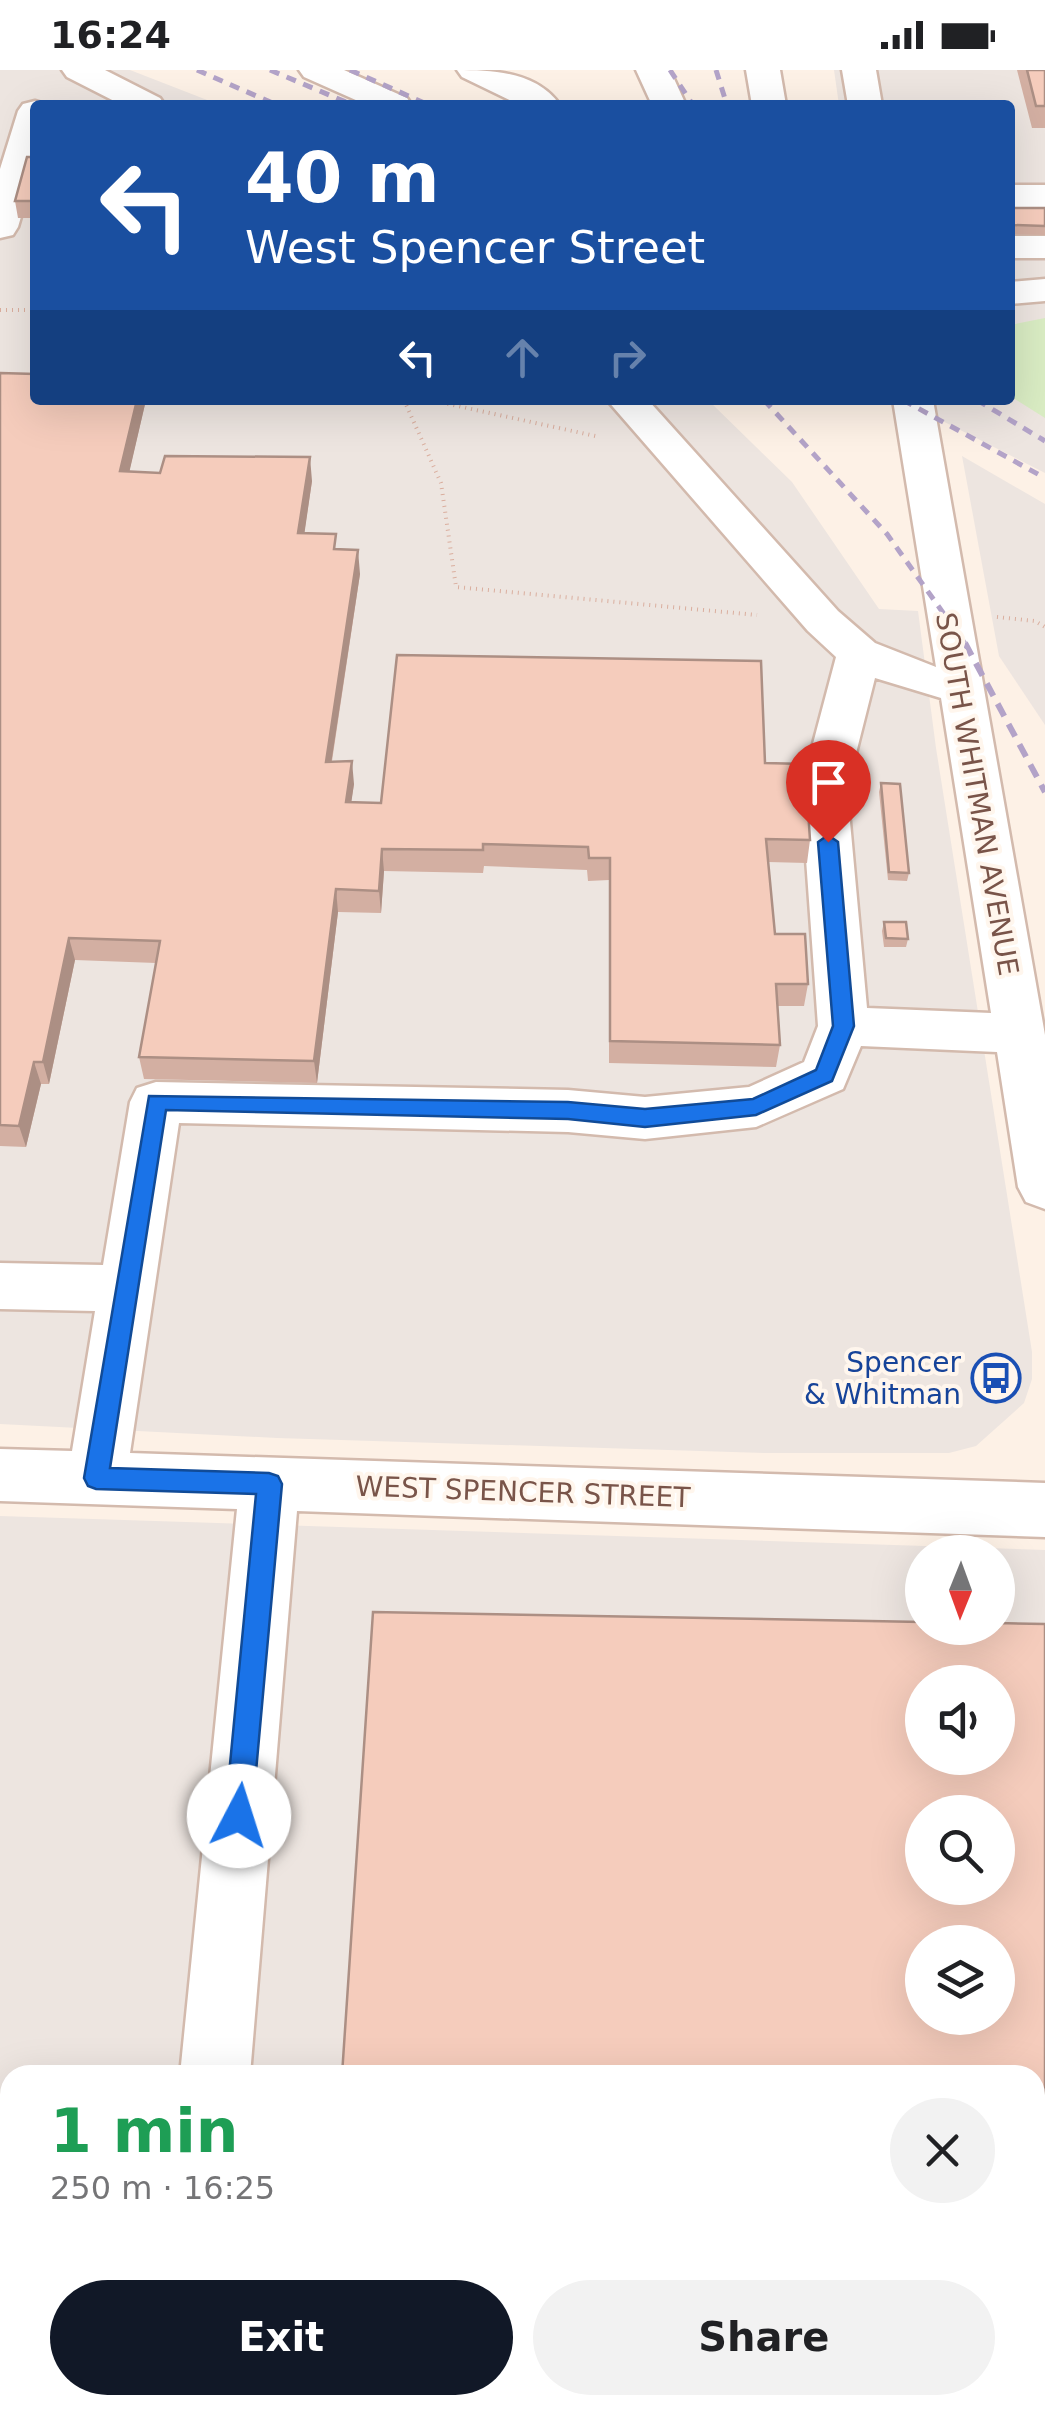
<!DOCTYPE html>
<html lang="en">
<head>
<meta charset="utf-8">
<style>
	body { margin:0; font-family:"DejaVu Sans",sans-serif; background:#f2f2f2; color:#202124; height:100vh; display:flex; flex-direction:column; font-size:38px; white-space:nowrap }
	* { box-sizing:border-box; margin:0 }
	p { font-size:32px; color:#757577 }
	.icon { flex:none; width:55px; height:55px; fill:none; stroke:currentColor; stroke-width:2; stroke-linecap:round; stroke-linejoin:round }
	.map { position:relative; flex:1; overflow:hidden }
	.panel { position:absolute; left:0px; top:1995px; width:1045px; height:350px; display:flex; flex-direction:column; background:#fff; border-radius:30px 30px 0 0; box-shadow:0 10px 40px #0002 }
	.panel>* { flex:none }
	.banner { position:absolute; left:30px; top:30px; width:985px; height:305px; border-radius:10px; box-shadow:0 10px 40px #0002; background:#1a4fa0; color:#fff; overflow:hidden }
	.needle { width:65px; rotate:181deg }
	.controls { position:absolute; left:905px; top:1465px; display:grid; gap:20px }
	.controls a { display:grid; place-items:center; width:110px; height:110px; border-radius:50%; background:#fff; box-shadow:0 10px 40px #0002; font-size:50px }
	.pin { position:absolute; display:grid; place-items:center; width:85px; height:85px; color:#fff; margin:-102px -42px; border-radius:50% 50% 50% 0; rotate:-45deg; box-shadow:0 0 10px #0007 }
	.pin .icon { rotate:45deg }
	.me { position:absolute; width:110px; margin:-55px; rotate:5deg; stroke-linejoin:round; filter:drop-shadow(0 0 8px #0008) }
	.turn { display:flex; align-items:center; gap:35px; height:210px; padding:0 50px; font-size:45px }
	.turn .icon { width:130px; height:130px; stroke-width:2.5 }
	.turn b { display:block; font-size:70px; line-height:85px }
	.lanes { display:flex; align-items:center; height:95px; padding:0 50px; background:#0003; justify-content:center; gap:50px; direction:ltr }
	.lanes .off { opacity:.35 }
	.round { display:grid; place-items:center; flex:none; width:105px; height:105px; border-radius:52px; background:#f2f2f2 }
	.headline { display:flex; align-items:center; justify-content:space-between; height:170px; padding:0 50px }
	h1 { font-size:60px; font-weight:800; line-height:75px; color:#1e9e55 }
	.primary-button { display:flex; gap:20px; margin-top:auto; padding:20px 50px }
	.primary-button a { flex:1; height:115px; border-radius:60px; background:#111827; color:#fff; font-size:40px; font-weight:800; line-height:115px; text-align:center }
	.primary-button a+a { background:#f2f2f2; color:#202124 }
	.status { display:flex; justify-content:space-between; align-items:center; height:70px; padding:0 50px; background:#fff; direction:ltr }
	.status svg { height:28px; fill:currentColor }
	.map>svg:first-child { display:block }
	.industrial { fill:#ede5e0; fill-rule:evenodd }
	.green { fill:#d9ecc3 }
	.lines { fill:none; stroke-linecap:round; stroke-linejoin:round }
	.minor-casing { stroke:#d3baad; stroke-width:5 }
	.path { stroke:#daae9e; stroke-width:4; stroke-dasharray:1 5; stroke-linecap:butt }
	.minor { fill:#fff; fill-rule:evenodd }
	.rail-far1 { stroke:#b3a3c8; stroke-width:5; stroke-dasharray:10 8; stroke-linecap:butt }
	.rail { stroke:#b3a3c8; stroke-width:6; stroke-dasharray:14 9; stroke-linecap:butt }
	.wall { fill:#d3afa2 }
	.shaded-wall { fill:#ac8f84 }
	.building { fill:#f5ccbc; stroke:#ac8f84; stroke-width:2.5; fill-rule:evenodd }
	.route { fill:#1a73e8; stroke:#114b97; stroke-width:2.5 }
	.labels { text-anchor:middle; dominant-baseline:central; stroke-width:8; stroke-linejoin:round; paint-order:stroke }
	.street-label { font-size:28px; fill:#795449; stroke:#fff6ed }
	.transit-label { font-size:28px; fill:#164399; stroke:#fff6ed; text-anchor:end }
</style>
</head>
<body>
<div class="status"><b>16:24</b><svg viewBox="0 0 49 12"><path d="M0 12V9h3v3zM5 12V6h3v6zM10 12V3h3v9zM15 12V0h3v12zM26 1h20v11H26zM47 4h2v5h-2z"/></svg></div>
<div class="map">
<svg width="1045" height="2345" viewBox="0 0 1045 2345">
	<rect width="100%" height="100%" fill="#fdf1e6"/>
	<!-- industrial -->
	<path class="industrial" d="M0,0H130L220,35H35V330H708L792,412L879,539L918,541L936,678L1032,1282V1309L1024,1333L976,1376L949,1383H764L277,1368L0,1354Z
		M834,0H1045V403L913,336L912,330H1010V35H839Z
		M962,386L1045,434V655L999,586Z
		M0,1446L1045,1480V2345H0ZM922,1482H998V1558H922ZM922,1612H998V1688H922ZM922,1742H998V1818H922ZM922,1872H998V1948H922ZM10,2005H1035V2335H10Z"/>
	<!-- green -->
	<path class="green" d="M1045,248V348L1010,326V255Z"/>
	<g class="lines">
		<!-- minor casing -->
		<g class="minor-casing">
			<path id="minor" d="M62,0H105L160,28L165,35H122L67,7Z
				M299,0H344L407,28L412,35H367L304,7Z
				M457,0C494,0 537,2 560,35H520L462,7Z
				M636,0H670L686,35H652Z
				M746,0H780L786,35H752Z
				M842,0H876L882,35H848Z
				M35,31L48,35H35V99L18,157L13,165L0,168V99L18,41L23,34Z
				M1010,115H1045V137H1010Z
				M1010,166H1045V188H1010Z
				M1045,209V231L1010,234V212Z
				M607,330H648L838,541L875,573L936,597L893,330H933L1045,965V1139L1026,1132L1018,1117L997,982L861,976L843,1019L756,1057L645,1069L568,1062L179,1053L130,1383L1045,1413V1467L297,1441L250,2005H180L237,1439L0,1431V1379L72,1381L95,1241L0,1239V1193L103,1195L130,1032L137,1018L156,1012L568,1020L645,1027L749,1017L804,992L818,956L801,719L836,587L808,561ZM875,608L941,628L991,943L867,938L847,719Z
				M146,2335H222L221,2345H145Z"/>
		</g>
		<!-- path -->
		<path class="path" d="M0,240H35
			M404,330L441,413L456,517L757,545
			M430,330L600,367
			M997,547L1035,551L1045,557"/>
		<!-- minor -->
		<use href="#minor" class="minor"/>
		<!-- rail-far1 -->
		<path class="rail-far1" d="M197,0L277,35
			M270,0L353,35
			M350,0L429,35
			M670,0L693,35
			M716,0L727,35
			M764,330L887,464L966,575
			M903,330L1045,408
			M977,330L1045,371"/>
		<!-- rail -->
		<path class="rail" d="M965,573L1045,722"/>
	</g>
	<!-- wall -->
	<path class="wall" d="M1017,0H1045V58H1032Z
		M35,87V148H18L15,131Z
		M1010,138H1045V165L1011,164Z
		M0,303L35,330H146L129,402L312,411L304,464L338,479L360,504L332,691L354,714L351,732L381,733L765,693L810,770L807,793L768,792L775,864L808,914L804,936H777L780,975L776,997L609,993V810L588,811L587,800L484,796L483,803L384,801L381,843L338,842L317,1013L144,1009L139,987L156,893L75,890L49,1014H41L26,1077L0,1076Z
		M881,713L909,803L907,811L888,810L879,722Z
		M884,852L908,869L906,877H884L882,861Z"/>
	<!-- shaded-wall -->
	<path class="shaded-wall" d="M137,330H146L124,425L120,401Z
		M310,387L312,411L301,487L298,463Z
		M358,480L360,504L328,714L326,692Z
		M352,691L354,714L348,755L346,732Z
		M382,779L384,801L381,843L379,821Z
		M336,819L338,842L317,1013L314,991Z
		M69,868L75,890L49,1014L43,992Z
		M34,992L41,1014L26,1077L19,1056Z"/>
	<!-- building -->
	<path class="building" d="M1027,0H1045V36H1036Z
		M27,87H35V131H15Z
		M1010,138H1045V156L1013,155Z
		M0,303L35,304V330H137L120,401L160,403L165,386L310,387L298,463L336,464L334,479L358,480L326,692L352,691L346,732L381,733L397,585L761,591L765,693L805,694L810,770L766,769L775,864H805L808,914H776L780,975L610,971V788H589L588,777L483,774V780L382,779L379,821L336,819L314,991L139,987L160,871L69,868L43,992H34L19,1056L0,1055Z
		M881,713L900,714L909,803L889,802Z
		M884,852H906L908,869L886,868Z
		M373,1542L922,1552V1558H998V1553L1045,1554V2345H498V2335H1035V2005H342ZM922,1612H998V1688H922ZM922,1742H998V1818H922ZM922,1872H998V1948H922Z"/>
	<!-- route -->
	<path class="route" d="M828,765L838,772L854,956L832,1011L756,1045L645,1057L568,1049L166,1040L110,1398L269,1403L278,1406L282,1414L252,1746L248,1755L239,1759L229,1755L225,1746L256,1424L96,1419L88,1416L84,1408L149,1026L568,1032L645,1039L753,1029L816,1000L833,956L818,772Z"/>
	<!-- icons -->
	<defs>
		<g id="bus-ring" transform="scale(2.5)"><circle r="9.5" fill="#fff6ed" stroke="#1a4fb4" stroke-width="1.5"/><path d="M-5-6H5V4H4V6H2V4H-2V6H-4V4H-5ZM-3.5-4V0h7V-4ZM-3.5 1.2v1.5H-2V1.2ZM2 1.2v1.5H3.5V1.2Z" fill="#1a4fb4"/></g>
	</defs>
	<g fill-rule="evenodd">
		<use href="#bus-ring" x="996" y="1308"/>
	</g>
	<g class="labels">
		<!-- street labels -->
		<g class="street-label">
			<text transform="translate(977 724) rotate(80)">SOUTH WHITMAN AVENUE</text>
			<text transform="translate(523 1422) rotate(2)">WEST SPENCER STREET</text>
		</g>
		<!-- transit labels -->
		<g class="transit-label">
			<text x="961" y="1292">Spencer<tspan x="961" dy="32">&amp; Whitman</tspan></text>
		</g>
	</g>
</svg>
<div class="controls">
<a><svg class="needle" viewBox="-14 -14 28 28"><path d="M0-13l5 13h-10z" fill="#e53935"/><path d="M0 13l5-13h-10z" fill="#757577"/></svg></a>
<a><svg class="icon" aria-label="sound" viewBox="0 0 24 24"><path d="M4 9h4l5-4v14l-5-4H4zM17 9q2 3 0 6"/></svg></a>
<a><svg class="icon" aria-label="search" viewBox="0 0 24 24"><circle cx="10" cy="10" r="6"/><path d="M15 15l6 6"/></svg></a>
<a><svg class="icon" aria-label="layers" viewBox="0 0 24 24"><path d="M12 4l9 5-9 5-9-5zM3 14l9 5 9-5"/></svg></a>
</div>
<div class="pin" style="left:828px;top:772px;background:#d93025"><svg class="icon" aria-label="arrive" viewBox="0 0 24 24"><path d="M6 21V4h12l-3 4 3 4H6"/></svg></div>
<svg class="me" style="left:239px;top:1746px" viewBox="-20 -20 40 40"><circle r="19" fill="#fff"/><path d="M0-13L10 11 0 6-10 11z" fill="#1a73e8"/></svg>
<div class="banner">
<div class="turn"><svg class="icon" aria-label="left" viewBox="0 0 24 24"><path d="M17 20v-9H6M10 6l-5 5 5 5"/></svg><div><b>40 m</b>West Spencer Street</div></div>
<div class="lanes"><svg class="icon" aria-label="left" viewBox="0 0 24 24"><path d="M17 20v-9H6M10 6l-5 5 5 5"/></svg><svg class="icon off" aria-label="ahead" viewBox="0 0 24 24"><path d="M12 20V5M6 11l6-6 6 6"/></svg><svg class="icon off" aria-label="right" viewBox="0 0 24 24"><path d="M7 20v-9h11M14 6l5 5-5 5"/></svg></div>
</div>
<section class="panel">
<div class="headline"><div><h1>1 min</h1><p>250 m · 16:25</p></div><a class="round"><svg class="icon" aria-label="close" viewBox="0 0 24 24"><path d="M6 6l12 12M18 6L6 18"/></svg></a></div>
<div class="primary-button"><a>Exit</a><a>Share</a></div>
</section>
</div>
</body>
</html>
